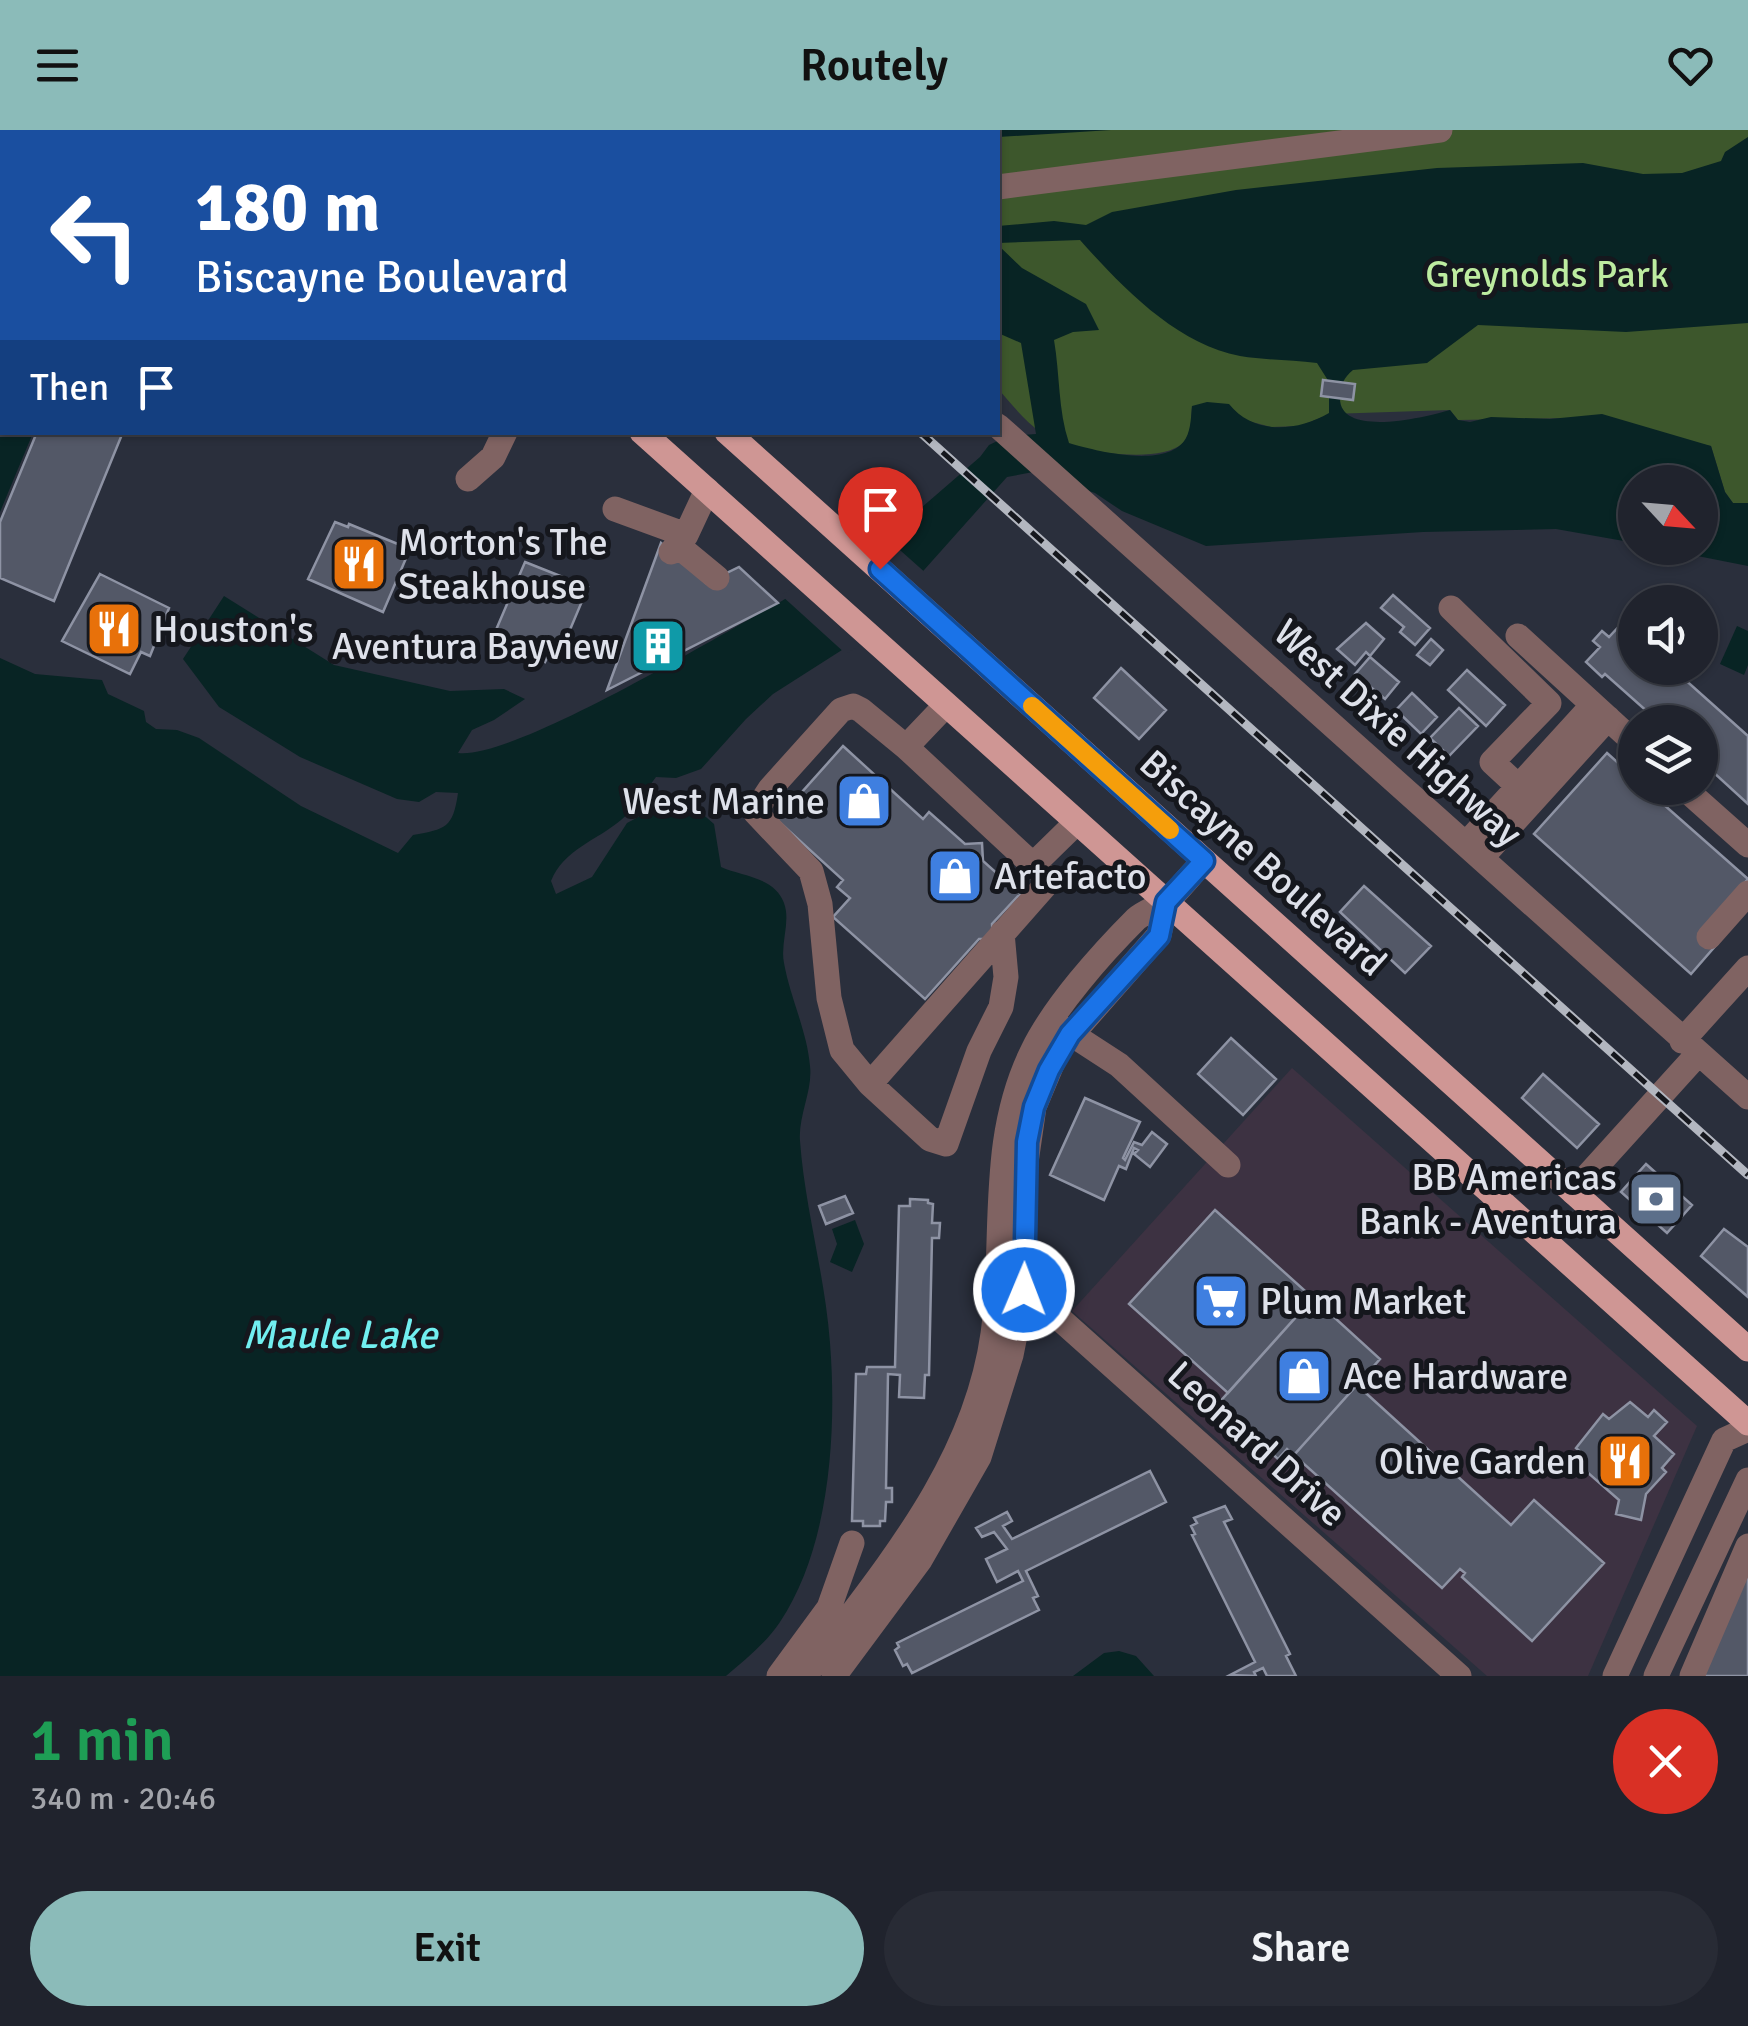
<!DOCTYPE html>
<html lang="en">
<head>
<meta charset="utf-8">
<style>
	body { margin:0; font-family:Signika,sans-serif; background:#282b35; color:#f1f3f6; height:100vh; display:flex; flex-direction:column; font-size:38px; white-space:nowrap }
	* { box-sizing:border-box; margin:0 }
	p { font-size:32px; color:#a2a4aa }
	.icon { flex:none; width:55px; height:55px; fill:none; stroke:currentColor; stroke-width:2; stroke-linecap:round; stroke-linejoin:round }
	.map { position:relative; height:1546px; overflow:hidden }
	.side { display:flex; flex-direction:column; background:#20232d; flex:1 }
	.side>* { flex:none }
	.guide { position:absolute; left:0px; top:0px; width:1000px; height:305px; box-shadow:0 2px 8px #0004,0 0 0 2px #3d4049; background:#1a4fa0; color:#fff; overflow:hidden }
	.needle { width:65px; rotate:116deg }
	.buttons { position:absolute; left:1618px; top:335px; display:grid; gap:20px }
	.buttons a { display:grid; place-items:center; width:100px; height:100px; border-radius:50%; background:#20232d; box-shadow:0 2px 8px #0004,0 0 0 2px #3d4049; font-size:50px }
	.pin { position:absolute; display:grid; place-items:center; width:85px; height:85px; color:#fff; margin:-102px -42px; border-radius:50% 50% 50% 0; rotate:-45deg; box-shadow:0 0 10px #0007 }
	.pin .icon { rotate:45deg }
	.me { position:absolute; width:110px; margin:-55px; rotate:1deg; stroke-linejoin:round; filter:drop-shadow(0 0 8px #0008) }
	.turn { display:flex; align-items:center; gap:35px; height:210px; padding:0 30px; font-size:45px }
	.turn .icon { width:130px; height:130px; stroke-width:2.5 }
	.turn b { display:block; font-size:70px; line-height:85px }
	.then { display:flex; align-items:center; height:95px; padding:0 30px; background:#0003; gap:20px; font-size:38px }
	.round { display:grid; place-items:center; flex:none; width:105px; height:105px; border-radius:52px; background:#282b35 }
	.headline { display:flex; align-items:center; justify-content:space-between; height:170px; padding:0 30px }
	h1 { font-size:60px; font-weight:600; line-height:75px; color:#1e9e55 }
	.cta { display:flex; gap:20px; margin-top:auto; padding:20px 30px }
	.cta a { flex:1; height:115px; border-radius:60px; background:#8bbbb9; color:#111; font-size:40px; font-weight:600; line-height:115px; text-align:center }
	.cta a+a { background:#282b35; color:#f1f3f6 }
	header { display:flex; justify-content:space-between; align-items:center; height:130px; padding:0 30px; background:#8bbbb9; color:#111; font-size:45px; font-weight:600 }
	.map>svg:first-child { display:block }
	.commercial { fill:#3d3242 }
	.green { fill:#3d572c }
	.water { fill:#082424 }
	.pier { fill:#2a2f3c }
	.building { fill:#535867; stroke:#8e93a4; stroke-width:2.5 }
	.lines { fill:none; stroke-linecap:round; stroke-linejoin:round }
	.minor { stroke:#806362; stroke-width:25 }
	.major { stroke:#cf9694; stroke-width:25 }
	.rail-casing { stroke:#b3b7c0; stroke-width:9 }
	.rail { stroke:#15171d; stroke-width:5; stroke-dasharray:15; stroke-linecap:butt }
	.route-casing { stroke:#114b97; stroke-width:25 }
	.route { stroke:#1a73e8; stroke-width:18 }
	.slow { stroke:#f59e0b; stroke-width:18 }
	.labels { text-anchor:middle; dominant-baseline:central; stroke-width:10; stroke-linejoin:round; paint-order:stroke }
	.park-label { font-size:38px; fill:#bdeca0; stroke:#15171d }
	.poi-label { font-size:38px; fill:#dee1ea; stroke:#15171d; text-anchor:start }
	.street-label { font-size:38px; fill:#dee1ea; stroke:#15171d }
	.water-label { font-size:40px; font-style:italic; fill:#71eff0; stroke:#15171d }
</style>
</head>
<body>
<header><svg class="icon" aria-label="menu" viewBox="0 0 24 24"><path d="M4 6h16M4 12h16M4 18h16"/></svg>Routely<svg class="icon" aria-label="heart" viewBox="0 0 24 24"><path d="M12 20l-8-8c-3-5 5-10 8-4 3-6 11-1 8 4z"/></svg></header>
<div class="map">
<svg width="1748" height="1546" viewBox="0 0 1748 1546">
	<rect width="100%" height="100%" fill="#2a2f3c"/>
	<!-- commercial -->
	<path class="commercial" d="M1292,938L1697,1296L1588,1546H1487L1072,1181Z"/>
	<!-- green -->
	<path class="green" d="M827,0H1748V373H1733L1725,362L1711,316L1571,288L1458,290L1450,280L1330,284L1300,296L1271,297L1192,276C1191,288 1192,304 1183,313C1158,336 1068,321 1042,303C1025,292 1011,273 998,259V2H826Z"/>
	<!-- water -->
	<path class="water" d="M0,0H160L2,2V302L33,303L0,382Z
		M818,0H1111L998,7V2Z
		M1748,7V193L1626,202L1478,195L1427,233L1353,240C1344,247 1340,256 1340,267C1338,309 1427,287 1450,280L1458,290L1470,292L1491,287L1550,289L1602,284L1711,316L1725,362L1733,373H1748V436L1657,418H1700V352H1635V413L1556,399L1423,402L1206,416L1122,381L1095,363L1059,351L1033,342L1007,347L867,504L773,564L746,589L701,639L676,648L656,647C645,661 635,679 621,690C596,711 564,719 551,751L556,764L592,747L627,693L644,684L667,678L680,669L691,674L714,694L721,737C741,746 775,747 784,773C791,792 780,813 784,833C790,867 807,901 810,936C813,960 798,986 800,1011C805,1079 825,1145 830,1213C837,1302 830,1417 780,1492C766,1513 745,1530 726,1546H0V528L35,544L102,550L108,564L144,581L146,592L156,599L177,600L199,608L301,676L398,723L413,705C446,699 453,698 458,663L436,662L419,672L397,669L300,627L219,577L183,529L224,466L334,535L450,561L504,559L525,569L494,590L472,600L458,623C513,630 716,507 775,475L810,454L853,414L921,378L980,327L989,315L1008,306L1036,304L1021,213L998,203V115L1022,138L1086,174L1099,200L1073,202L1054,210C1060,245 1058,280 1069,313C1096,321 1168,340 1186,308C1191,299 1191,286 1192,276L1207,272L1229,274C1254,305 1296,302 1329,283V252L1317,233C1291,230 1265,230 1240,226C1176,214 1121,156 1080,110L998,113V96L1054,91L1086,95L1112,82L1236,60L1437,38L1583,33L1643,44L1682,43L1721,31L1725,22Z
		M1737,496L1748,501V535L1744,545L1720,534Z
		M855,1090L864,1114L852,1142L830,1132L837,1114L832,1099Z
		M1119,1521L1136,1526L1154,1546H1073L1104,1523Z"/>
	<!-- pier -->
	<path class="pier" d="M874,397L928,445L871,508L846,524L781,465L807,450L850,410Z"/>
	<!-- building -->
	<path class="building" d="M1323,250L1355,254L1353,270L1321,266Z
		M37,302H123L54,471L0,448V392Z
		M335,392L348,397L349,394L410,419L383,482L308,449Z
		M661,413L706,453L739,437L778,473L607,560Z
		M525,432L588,457L564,514L561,513L559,519L553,516L545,532L493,507Z
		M100,444L169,478L150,526L141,522L130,544L62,511Z
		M1393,465L1430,498L1415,515L1400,502L1404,497L1381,478Z
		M1625,490L1635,499V538H1672L1748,606V674L1700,630V592H1659L1605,544L1602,547L1586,532L1600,517L1593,511L1602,501L1609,507Z
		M1366,493L1384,509L1370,526L1366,522L1355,535L1337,519Z
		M1431,509L1443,520L1430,535L1417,525Z
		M1370,527L1399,552L1385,569L1355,544Z
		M1121,538L1166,580L1139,609L1094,568Z
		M1467,540L1505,575L1486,596L1448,560Z
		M1412,563L1437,587L1421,604L1396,580Z
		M1459,578L1478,596L1449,626L1430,608Z
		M843,616L923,689L929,682L965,714L982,713L983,731L1020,764L992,794L993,809H979L925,869L833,787L850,768L837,757L843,750L777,690Z
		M1607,623L1635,648V658H1645L1748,749L1702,800L1717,814L1691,844L1534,704Z
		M1364,756L1431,816L1405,843L1340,782Z
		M1231,908L1276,949L1243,985L1198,944Z
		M1543,944L1599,994L1577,1018L1522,968Z
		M1085,968L1140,992L1123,1028L1125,1030L1134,1012L1142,1015L1152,1002L1167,1014L1150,1037L1134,1024L1138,1020L1134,1018L1126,1039L1119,1036L1104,1070L1050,1045Z
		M1646,1034L1692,1075L1667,1103L1621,1062Z
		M845,1066L853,1083L826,1094L819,1076Z
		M910,1069L928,1070V1073L933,1074L932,1093H940L939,1108H932L929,1245H925L924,1268L899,1267L900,1245L888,1244L886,1358H892V1372H886L885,1391H880V1396H863V1391H852L856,1244H866L867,1237H895L899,1076H910Z
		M1215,1080L1313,1168L1228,1263L1129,1174Z
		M1724,1099L1748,1117V1167L1701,1126Z
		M1313,1168L1380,1229L1294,1325L1287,1319L1278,1329L1217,1275Z
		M1357,1255L1511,1395L1534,1370L1604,1433L1532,1511L1462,1447L1465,1443L1460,1439L1442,1458L1294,1325Z
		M1630,1272L1648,1287L1654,1280L1667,1292L1654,1306L1674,1324L1662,1338L1666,1342L1646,1364L1641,1390L1616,1384L1619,1370L1579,1335L1586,1327L1576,1318L1603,1284L1609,1289Z
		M1150,1341L1166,1372L1026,1441L1038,1466L1033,1468L1039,1480L912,1543L907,1534L903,1536L895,1520L899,1517L897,1513L1023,1451L1018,1441L997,1452L986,1429L1007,1419L994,1402L982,1407L976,1398L1007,1382L1012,1391L1003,1396L1012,1409Z
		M1225,1376L1232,1389L1224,1392L1290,1524L1286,1526L1296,1546H1267L1263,1538L1254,1542L1256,1546L1230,1545L1255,1532L1192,1405L1195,1404L1191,1396L1197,1393L1194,1388Z
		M1748,1440V1546H1701Z"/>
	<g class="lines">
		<!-- minor -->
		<path class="minor" d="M221,0L222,2
			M672,0L675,2
			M174,2L175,0
			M998,57L1440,0
			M998,296L1748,967
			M468,349L493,327L505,302
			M615,379L686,405
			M677,415L717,448
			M671,422L686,405L707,360
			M1451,478L1549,573L1492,632L1533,670
			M1518,506L1635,613
			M946,575L906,617L1033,735L1077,692
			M906,617L861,580L853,576L841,580L770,659L755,682L811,741L820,774L829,868L842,920L870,954L1050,750L1033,735
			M1684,658L1748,715
			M1467,713L1593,575
			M1482,727L1608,588
			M1709,807L1748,763
			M1059,896L1119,935L1228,1035
			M1682,911L1748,838
			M870,954L930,1009L946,1014L979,921L1001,877L1006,847L1002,803
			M1573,1062L1697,925
			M1011,1158L1032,1164L1459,1546
			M779,1546L829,1478L852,1413
			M805,1546C883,1441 974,1338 993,1204C1006,1107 988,1010 1033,920C1054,877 1101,824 1136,789C1145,781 1158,778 1168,770C1181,758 1192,743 1204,731
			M834,1546L920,1430L979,1327L1011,1225L1024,1160V1046L1034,977L1058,920L1159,805L1166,772
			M1615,1546L1724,1310L1748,1299
			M1656,1546L1748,1350
			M1692,1546L1748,1416"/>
		<!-- major -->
		<path class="major" d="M302,0L305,2
			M387,0L390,2
			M642,302L1748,1293
			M727,302L1748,1219"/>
		<!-- rail casing -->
		<g class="rail-casing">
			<path id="rail" d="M582,0L585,2
				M600,0L603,2
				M920,302L1748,1045"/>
		</g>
		<!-- rail -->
		<use href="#rail" class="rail"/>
	</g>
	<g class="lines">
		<!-- route casing -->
		<g class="route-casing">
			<path id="route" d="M880,439L1204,731L1166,772L1159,806L1070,904L1049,940L1034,977L1027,1012L1024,1160"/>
		</g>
		<!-- route -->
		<use href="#route" class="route"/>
		<!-- slow -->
		<path class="slow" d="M1032,576L1170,700"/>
	</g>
	<!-- icons -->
	<defs>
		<g id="restaurant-square" transform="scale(2.875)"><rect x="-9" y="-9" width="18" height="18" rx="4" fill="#e8710a" stroke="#15171d"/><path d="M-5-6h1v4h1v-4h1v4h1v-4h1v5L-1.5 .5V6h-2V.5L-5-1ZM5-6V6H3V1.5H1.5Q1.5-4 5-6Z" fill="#fff"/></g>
		<g id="building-square" transform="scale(2.875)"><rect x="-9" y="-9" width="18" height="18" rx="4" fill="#0f9aa8" stroke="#15171d"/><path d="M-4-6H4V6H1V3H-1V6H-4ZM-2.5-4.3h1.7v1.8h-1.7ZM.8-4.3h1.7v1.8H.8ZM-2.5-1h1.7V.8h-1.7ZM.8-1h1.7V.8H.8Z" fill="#fff"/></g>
		<g id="shop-square" transform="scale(2.875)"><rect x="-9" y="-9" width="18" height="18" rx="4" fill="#3f7fe0" stroke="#15171d"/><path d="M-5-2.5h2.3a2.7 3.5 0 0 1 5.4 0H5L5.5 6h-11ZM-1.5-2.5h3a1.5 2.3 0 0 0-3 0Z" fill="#fff"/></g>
		<g id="bank-square" transform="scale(2.875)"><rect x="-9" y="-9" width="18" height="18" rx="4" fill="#5c6f8a" stroke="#15171d"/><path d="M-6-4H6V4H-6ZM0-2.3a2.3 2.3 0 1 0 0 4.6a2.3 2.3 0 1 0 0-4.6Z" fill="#fff"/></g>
		<g id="supermarket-square" transform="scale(2.875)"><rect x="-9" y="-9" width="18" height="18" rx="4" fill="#3f7fe0" stroke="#15171d"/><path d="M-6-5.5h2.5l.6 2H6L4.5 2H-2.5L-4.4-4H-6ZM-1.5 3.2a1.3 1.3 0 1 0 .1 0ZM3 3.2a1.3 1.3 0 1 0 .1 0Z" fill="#fff"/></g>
	</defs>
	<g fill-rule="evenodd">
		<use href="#restaurant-square" x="359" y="434"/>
		<use href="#restaurant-square" x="114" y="499"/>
		<use href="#building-square" x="658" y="516"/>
		<use href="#shop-square" x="864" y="671"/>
		<use href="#shop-square" x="955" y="746"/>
		<use href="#bank-square" x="1656" y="1069"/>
		<use href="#supermarket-square" x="1221" y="1171"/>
		<use href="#shop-square" x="1304" y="1246"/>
		<use href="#restaurant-square" x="1625" y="1331"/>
	</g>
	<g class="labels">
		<!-- park labels -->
		<g class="park-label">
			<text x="1547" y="144">Greynolds Park</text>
		</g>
		<!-- poi labels -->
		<g class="poi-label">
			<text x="398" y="412">Morton's The<tspan x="398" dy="44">Steakhouse</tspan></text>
			<text x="153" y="499">Houston's</text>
			<text x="619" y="516" text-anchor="end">Aventura Bayview</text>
			<text x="825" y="671" text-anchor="end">West Marine</text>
			<text x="994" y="746">Artefacto</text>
			<text x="1617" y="1047" text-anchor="end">BB Americas<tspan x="1617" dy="44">Bank - Aventura</tspan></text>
			<text x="1260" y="1171">Plum Market</text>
			<text x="1343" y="1246">Ace Hardware</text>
			<text x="1586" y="1331" text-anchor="end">Olive Garden</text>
		</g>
		<!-- street labels -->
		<g class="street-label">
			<text transform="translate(1398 603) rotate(42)">West Dixie Highway</text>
			<text transform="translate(1263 733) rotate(42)">Biscayne Boulevard</text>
			<text transform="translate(1257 1314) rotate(42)">Leonard Drive</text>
		</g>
		<!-- water labels -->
		<g class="water-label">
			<text x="340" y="1205">Maule Lake</text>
		</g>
	</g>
</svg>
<div class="buttons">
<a><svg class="needle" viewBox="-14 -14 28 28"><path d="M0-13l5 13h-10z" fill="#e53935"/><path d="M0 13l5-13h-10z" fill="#a2a4aa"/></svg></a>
<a><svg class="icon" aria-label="sound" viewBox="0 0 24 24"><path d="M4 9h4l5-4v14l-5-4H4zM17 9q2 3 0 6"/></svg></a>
<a><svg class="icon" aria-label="layers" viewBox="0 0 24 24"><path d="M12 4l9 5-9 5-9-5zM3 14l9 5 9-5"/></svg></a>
</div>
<div class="pin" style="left:880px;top:439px;background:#d93025"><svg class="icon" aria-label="arrive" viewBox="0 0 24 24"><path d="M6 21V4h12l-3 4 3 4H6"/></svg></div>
<svg class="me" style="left:1024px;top:1160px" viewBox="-20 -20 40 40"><circle r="17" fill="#1a73e8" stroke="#fff" stroke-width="3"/><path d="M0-11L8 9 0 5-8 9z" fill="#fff"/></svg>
<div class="guide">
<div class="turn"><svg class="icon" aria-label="left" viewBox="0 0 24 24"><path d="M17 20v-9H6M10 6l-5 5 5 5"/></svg><div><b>180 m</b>Biscayne Boulevard</div></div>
<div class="then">Then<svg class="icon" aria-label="arrive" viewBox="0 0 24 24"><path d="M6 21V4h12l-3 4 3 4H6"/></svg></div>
</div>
</div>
<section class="side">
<div class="headline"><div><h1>1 min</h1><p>340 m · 20:46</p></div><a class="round" style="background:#d93025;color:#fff"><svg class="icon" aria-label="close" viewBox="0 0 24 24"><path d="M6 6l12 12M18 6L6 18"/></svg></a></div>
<div class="cta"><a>Exit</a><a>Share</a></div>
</section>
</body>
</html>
